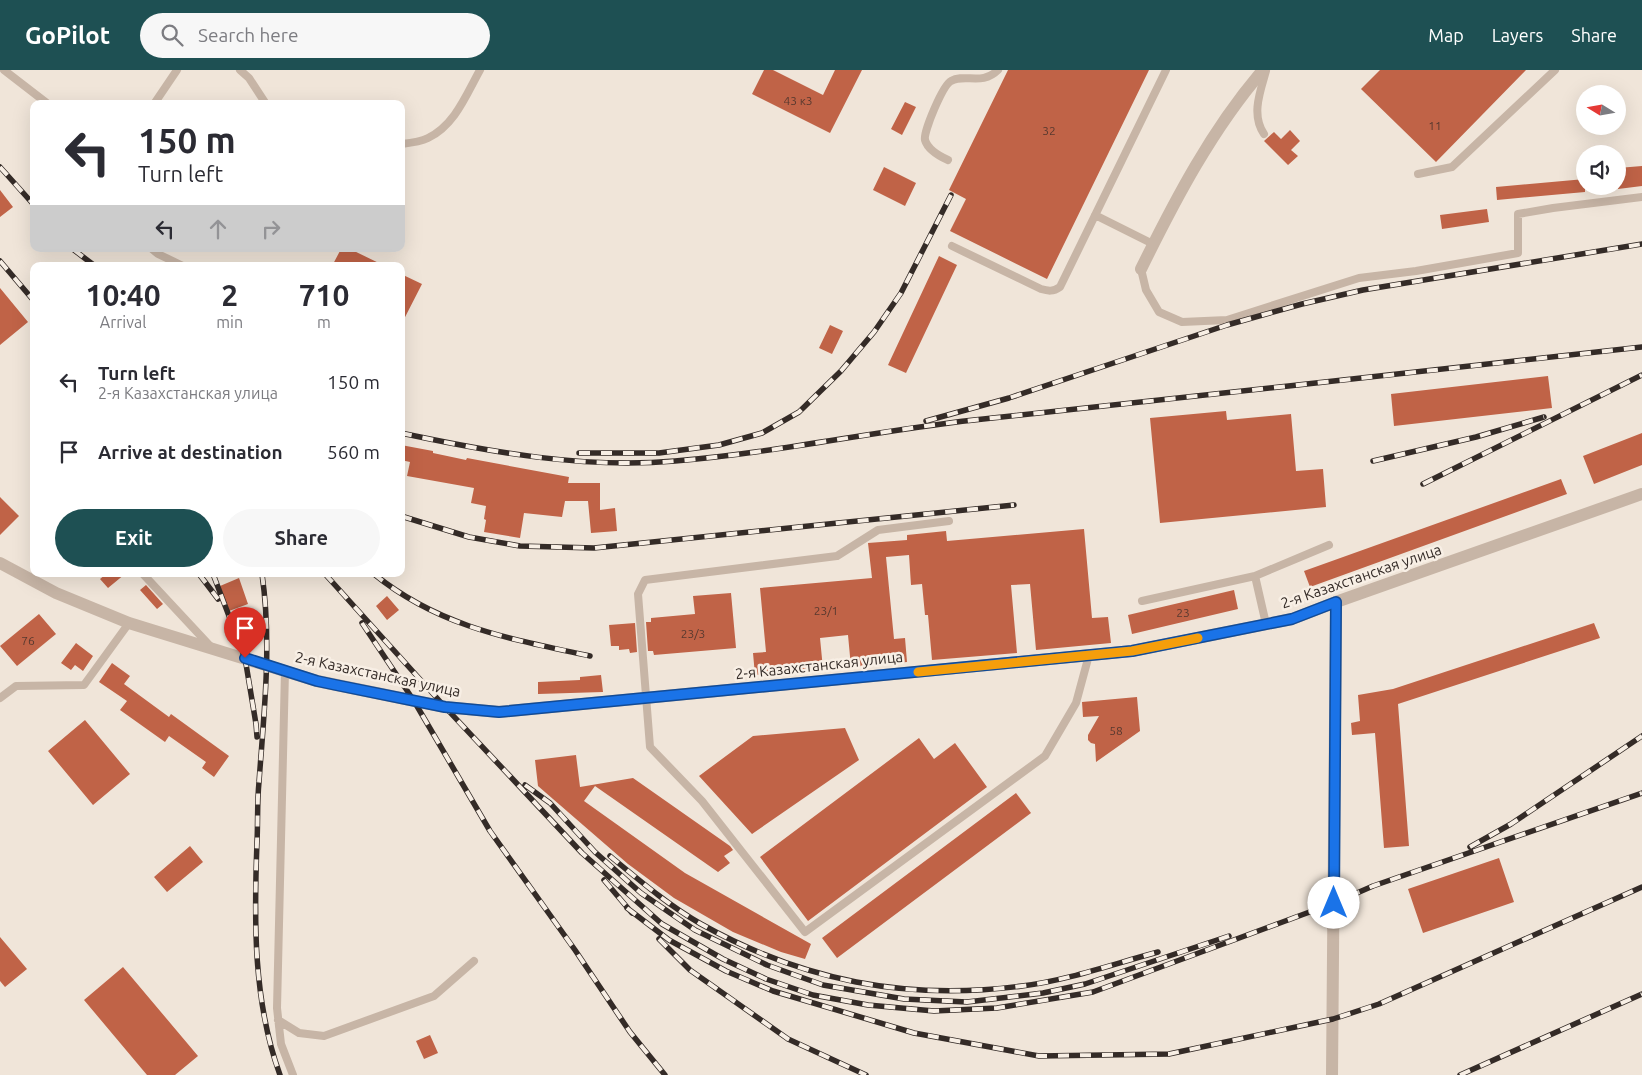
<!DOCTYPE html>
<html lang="en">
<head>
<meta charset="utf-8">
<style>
	body { margin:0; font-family:Ubuntu,sans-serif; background:#f7f7f7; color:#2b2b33; height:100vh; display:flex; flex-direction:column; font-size:19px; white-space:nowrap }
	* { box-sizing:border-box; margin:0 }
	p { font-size:16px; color:#7c7c81 }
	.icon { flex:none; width:28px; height:28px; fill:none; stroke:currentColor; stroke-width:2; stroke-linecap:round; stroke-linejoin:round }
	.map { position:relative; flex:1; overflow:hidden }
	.drawer { position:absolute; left:30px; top:192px; width:375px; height:315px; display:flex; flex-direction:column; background:#fff; border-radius:10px; box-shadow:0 5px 20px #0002 }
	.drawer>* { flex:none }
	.top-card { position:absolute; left:30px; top:30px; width:375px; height:152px; border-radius:10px; box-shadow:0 5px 20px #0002; background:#fff; color:#2b2b33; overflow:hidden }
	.needle { width:32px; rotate:281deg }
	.buttons { position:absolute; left:1576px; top:15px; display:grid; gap:10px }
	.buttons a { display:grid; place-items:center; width:50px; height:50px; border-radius:50%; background:#fff; box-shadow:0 5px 20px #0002; font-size:25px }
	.pin { position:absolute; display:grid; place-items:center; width:42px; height:42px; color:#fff; margin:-51px -21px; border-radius:50% 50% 50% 0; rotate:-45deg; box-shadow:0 0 5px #0007 }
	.pin .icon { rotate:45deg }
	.me { position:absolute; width:55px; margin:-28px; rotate:0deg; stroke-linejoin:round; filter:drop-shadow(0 0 4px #0008) }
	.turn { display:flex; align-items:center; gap:18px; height:105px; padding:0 25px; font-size:22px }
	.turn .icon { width:65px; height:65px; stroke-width:2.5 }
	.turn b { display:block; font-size:35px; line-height:42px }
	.lanes { display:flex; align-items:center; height:48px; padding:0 25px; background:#0003; justify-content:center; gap:25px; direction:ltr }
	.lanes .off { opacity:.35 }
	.eta { display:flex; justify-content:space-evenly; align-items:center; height:85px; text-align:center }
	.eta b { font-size:30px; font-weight:600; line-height:35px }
	.button { display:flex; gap:10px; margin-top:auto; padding:10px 25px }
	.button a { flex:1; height:58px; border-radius:30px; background:#1e5053; color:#fff; font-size:20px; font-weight:600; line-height:58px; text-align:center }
	.button a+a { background:#f7f7f7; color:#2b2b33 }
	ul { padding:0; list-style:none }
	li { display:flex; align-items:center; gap:15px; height:70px; padding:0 25px }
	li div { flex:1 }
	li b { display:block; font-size:19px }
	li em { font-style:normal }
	header { display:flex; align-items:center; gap:30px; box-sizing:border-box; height:70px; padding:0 25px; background:#1e5053; color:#fff }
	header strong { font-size:24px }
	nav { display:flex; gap:28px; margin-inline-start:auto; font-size:18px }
	.search { width:350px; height:45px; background:#f7f7f7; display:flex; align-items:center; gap:12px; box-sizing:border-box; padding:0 18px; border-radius:28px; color:#7c7c81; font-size:19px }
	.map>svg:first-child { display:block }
	.building { fill:#c06347 }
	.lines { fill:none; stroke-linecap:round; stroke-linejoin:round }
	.service { stroke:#c7b5a6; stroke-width:8 }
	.minor { stroke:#c7b5a6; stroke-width:12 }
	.tertiary { stroke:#c7b5a6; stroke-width:12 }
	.rail-casing { stroke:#342b27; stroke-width:5.5 }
	.rail { stroke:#f8efe5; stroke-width:4; stroke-dasharray:11; stroke-linecap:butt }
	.route-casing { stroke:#114b97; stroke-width:12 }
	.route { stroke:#1a73e8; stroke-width:9 }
	.slow { stroke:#f59e0b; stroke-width:9 }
	.labels { text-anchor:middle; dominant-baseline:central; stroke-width:5; stroke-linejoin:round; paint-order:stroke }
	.number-label { font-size:12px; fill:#57392f }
	.street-label { font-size:15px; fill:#342b27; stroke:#f8efe5 }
</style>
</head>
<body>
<header>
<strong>GoPilot</strong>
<div class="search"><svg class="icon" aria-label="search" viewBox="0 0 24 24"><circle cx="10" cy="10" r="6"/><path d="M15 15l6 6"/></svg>Search here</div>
<nav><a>Map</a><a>Layers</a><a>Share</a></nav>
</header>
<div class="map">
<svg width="1642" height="1005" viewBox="0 0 1642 1005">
	<rect width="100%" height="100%" fill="#f0e5d9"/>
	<!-- building -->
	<path class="building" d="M764,0H773L823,25L835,0H862L830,63L752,24Z
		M1008,0H1149L1047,209L950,161L966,129L949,120Z
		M1380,0H1526L1436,92L1361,19Z
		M905,32L916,37L902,65L891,59Z
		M1290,60L1300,71L1291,80L1298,86L1288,95L1264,71L1274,62L1281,69Z
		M1642,96V116L1618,119V98Z
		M884,97L916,113L905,136L873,120Z
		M1585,109V122L1497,130L1496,117Z
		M0,120L13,137L0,147Z
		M1487,139L1489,152L1442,159L1440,145Z
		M341,179H350L385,196H332Z
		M939,186L957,195L906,303L888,295Z
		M401,204L422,214L401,255Z
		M0,218L28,252L0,275Z
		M830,255L843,261L832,284L819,278Z
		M1548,306L1552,338L1394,356L1391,324Z
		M1226,341L1227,350L1291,344L1296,401L1323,399L1326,437L1160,453L1150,348Z
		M1642,363V395L1594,414L1583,386Z
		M401,375L433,381V383L466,390L467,388L569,407L568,413H600V440L615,438L617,461L591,463L588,431H565L562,447L524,443L520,468L484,462L486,450L484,449L486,436L471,433L474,418L407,406L410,392L401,390Z
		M1561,409L1567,424L1310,517L1304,501Z
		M0,427L19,446L0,465Z
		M1084,459L1092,548L1108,547L1111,573L1036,580L1030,514L1011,515L1017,583L932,590L928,545H925L922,514L911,515L909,485L886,487L894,569L905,568L907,592L851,597L848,565L820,568L823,599L755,605L753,583L766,582L760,518L872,508L868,473L907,470V465L946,461L947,471Z
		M106,504H125L108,518L100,509Z
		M239,508L248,534L229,541L220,516Z
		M146,515L163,534L157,539L140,520Z
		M1234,520L1238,539L1132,564L1128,545Z
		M731,523L736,578L654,585L653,581H648L646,552H651V548L695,544L693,526Z
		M387,526L399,540L387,550L376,536Z
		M39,544L56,564L17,596L0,576Z
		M635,553L637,582L630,583L629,579L619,580V576H611L609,555Z
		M1594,553L1600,568L1398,634L1409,776L1384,778L1375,663L1352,665L1351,653L1360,651L1358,625L1393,619Z
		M76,573L93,586L83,601L75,595L71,600L61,593Z
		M112,593L130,606L124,614L169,647L171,644L229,686L214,707L202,698L206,692L169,666L165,672L120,640L127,631L99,612Z
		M601,605L603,622L538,624V612L580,610V607Z
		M1137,627L1140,661L1096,692L1095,674L1091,673L1088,670V665L1099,646L1083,647L1082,632Z
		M85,650L130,704L93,735L48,681Z
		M845,658L859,690L752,764L699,706L753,666Z
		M919,668L934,689L955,673L987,717L808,851L760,787Z
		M576,685L580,717L633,708L730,776L733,780L724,786L730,793L718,802L595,716L584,731L685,803L811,874L805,889L781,882L733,862L674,828L628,794L538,716L535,690Z
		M1016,723L1031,743L837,888L822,868Z
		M190,776L203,792L167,822L154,807Z
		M1499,788L1514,832L1423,863L1408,819Z
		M0,867L27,899L5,917L0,911Z
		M123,897L198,986L175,1005H147L84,930Z
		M430,965L438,983L424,989L416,971Z"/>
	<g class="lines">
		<!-- service -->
		<path class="service" d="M4,0L48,34
			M240,0L249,8L266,34
			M154,34L177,0
			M1264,64C1251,45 1260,22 1266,1
			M401,74C410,73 420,72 428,68C455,55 466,25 480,0
			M948,90C939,86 928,80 925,70C923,62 943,15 951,11C965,3 982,16 998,0
			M1418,104L1452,97L1555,0
			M1095,145L1153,174
			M952,176L1041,219C1048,221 1053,222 1060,217L1166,0
			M152,179L158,184L183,196
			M1141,199L1146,220L1159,242L1182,252L1227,250L1359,208L1416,201L1518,183V144L1553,138L1642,127
			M949,451L878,460L837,486L645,510L638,524L650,677L702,731L805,862L1045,686L1076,633L1089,585
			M143,504L211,577
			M1255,506L1329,475
			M1142,531L1255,506L1266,554
			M285,601L277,938L281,974L293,1005
			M0,628L16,616L84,615L129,553
			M278,950L299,963L324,966L434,926L474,891"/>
		<!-- minor -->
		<path class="minor" d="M1141,199C1175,130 1212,59 1263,0
			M0,493L56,523L129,553L317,611L445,637L499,642L1132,581L1292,549L1336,532L1332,1005"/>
		<!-- tertiary -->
		<path class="tertiary" d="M1336,532L1642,424"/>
		<!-- rail casing -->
		<g class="rail-casing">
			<path id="rail" d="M0,97L34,135
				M74,180L95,196
				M0,191L34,231
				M926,351L1009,328L1227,255L1302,234L1363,220L1642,174
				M401,363C490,382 584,399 675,391C775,383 874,361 974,350C1197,326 1419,302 1642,277
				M579,383H659L719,375L762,363L799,342L841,301L874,262L901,223L951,125
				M1373,391L1476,367L1544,347
				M1423,414L1642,305
				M401,446L469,467L520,476L594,478L1014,435
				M199,504L218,529
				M213,504L245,588L256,654L257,667
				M262,504C272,574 264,642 259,712C257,732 258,752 257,772C254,850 253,931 280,1005
				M325,504L445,637L582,783L662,854L723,889L766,909L813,925L868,935L934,941L997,938L1093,922L1334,833L1373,816L1642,723
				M374,504C439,557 511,569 590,586
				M362,553L414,631L490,761L575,880L630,962L665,1005
				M525,715L550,733L595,782L641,823L695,860L767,895L823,915L904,929L967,932L1043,923L1085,914L1229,866
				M1470,777L1511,754L1642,666
				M610,786C639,810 668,835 701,854C803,911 906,931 1022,916C1069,910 1113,894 1158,882
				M604,810L632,843
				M627,838L669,870L726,901L773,921L914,963L1039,986L1169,984L1333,949L1379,934L1642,817
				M659,869L690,900L788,969L866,1005
				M1460,1005L1642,924"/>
		</g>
		<!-- rail -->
		<use href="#rail" class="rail"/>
	</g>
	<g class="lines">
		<!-- route casing -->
		<g class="route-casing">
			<path id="route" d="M245,588L317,611L336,615L445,637L499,642L1132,581L1292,549L1336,532L1334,833"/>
		</g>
		<!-- route -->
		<use href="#route" class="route"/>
		<!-- slow -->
		<path class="slow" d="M918,602L1132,581L1198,568"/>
	</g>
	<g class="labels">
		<!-- number labels -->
		<g class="number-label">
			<text x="798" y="30">43 к3</text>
			<text x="1435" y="55">11</text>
			<text x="1049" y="60">32</text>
			<text x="826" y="540">23/1</text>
			<text x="1183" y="542">23</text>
			<text x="693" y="563">23/3</text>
			<text x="28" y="570">76</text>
			<text x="1116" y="660">58</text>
		</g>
		<!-- street labels -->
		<g class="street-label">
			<text transform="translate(1361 506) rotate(-19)">2-я Казахстанская улица</text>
			<text transform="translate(819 595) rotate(-6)">2-я Казахстанская улица</text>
			<text transform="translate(378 604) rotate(12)">2-я Казахстанская улица</text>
		</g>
	</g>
</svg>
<div class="buttons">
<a><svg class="needle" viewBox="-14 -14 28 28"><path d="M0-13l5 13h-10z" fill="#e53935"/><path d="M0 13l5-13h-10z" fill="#7c7c81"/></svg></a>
<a><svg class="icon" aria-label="sound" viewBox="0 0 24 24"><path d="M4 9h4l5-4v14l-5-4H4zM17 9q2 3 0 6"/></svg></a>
</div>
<div class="pin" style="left:245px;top:588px;background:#d93025"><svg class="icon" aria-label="arrive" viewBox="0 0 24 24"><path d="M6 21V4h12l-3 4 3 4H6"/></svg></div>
<svg class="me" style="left:1334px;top:833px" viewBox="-20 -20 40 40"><circle r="19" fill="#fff"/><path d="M0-13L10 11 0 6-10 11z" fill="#1a73e8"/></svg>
<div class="top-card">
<div class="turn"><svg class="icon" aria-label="left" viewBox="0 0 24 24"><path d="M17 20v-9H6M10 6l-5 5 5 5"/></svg><div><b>150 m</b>Turn left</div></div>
<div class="lanes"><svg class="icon" aria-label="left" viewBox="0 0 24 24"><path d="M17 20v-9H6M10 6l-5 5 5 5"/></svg><svg class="icon off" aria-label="ahead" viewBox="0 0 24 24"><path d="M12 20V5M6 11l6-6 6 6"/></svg><svg class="icon off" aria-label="right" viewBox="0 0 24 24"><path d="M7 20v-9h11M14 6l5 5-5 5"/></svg></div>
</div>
<section class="drawer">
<div class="eta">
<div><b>10:40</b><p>Arrival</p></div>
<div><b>2</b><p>min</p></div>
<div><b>710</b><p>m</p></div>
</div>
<ul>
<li><svg class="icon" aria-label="left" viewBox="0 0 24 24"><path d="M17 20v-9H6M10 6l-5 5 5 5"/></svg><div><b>Turn left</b><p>2-я Казахстанская улица</p></div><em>150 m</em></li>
<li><svg class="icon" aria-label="arrive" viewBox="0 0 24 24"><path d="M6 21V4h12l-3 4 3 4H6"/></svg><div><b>Arrive at destination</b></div><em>560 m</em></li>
</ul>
<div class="button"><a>Exit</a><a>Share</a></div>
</section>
</div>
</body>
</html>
